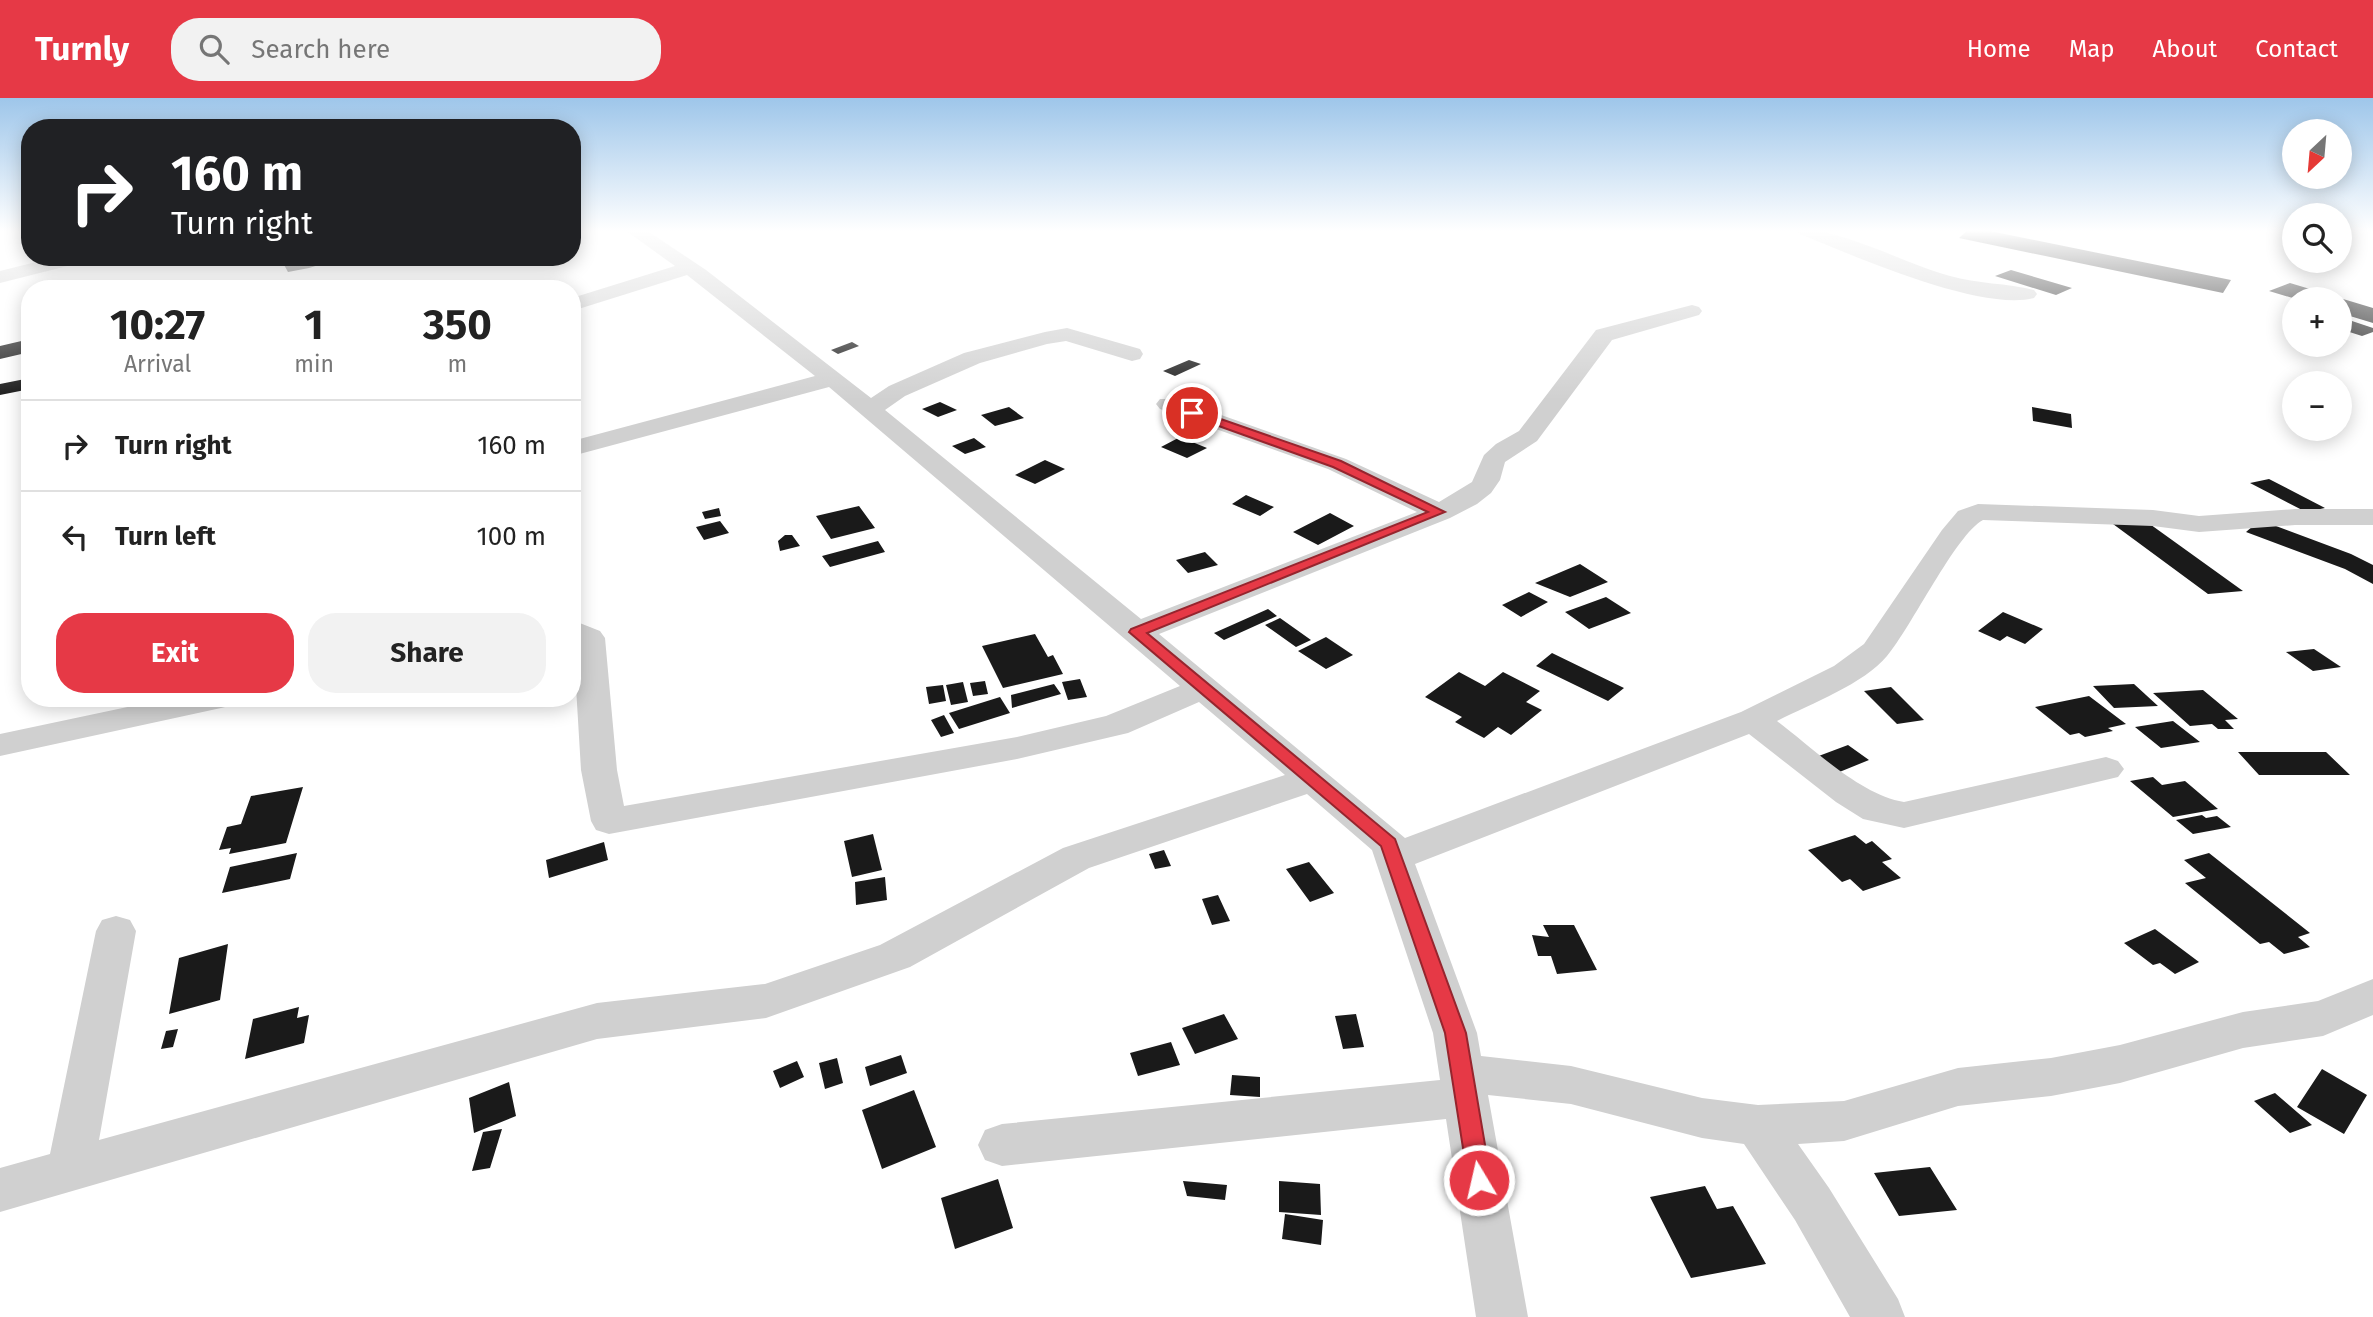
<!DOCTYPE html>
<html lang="en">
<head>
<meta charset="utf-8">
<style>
	body { margin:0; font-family:"Fira Sans",sans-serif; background:#f2f2f2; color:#222; height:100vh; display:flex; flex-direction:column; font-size:26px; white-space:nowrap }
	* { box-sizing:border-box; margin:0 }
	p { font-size:23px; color:#767676 }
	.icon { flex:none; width:38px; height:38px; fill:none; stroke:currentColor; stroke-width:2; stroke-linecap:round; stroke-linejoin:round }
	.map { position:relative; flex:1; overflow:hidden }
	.sheet { position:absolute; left:21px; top:182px; width:560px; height:427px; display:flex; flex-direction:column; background:#fff; border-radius:28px; box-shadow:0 4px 18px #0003 }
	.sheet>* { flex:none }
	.hud { position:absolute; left:21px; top:21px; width:560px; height:147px; border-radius:28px; box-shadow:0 4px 18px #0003; background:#202124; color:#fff; overflow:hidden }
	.needle { width:46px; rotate:206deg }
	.fabs { position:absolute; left:2282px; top:21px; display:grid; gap:14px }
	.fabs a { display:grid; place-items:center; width:70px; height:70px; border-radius:50%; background:#fff; box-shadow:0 4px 18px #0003; font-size:35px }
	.pin { position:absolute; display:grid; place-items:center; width:60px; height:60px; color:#fff; margin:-30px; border:4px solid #fff; border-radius:50%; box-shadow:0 2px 7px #0007 }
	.me { position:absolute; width:77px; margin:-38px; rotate:351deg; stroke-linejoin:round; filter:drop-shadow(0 0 5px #0008) }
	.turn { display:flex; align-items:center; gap:24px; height:147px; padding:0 35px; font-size:32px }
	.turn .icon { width:91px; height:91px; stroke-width:2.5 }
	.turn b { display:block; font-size:49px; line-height:60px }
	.eta { display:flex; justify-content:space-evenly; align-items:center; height:119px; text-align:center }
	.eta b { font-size:42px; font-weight:700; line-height:49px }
	.cta { display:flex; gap:14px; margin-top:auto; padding:14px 35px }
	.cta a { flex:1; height:80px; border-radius:28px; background:#e63946; color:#fff; font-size:28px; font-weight:700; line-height:80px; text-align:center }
	.cta a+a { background:#f2f2f2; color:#222 }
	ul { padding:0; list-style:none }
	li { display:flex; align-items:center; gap:21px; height:91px; padding:0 35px; border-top:2px solid #e0e0e0 }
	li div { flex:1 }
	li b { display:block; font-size:26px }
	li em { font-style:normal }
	header { display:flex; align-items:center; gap:42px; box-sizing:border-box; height:98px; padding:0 35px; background:#e63946; color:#fff }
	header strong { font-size:33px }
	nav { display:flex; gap:38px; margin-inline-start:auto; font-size:24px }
	.search { width:490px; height:63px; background:#f2f2f2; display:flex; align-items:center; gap:18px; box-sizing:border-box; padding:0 24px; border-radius:28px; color:#767676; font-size:26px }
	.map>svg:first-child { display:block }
	.building { fill:#1a1a1a }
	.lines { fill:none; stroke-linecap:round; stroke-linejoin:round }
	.minor { fill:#d0d0d0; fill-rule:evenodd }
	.route { fill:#e63946; stroke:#96252e; stroke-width:2 }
</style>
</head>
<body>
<header>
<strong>Turnly</strong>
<div class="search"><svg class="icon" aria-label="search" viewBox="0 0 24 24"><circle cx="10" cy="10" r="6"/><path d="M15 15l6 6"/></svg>Search here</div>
<nav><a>Home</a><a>Map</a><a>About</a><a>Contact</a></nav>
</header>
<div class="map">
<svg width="2373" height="1219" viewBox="0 0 2373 1219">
	<rect width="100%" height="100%" fill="#fff"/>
	<!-- building -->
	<path class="building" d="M1968,132H1985L2231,182L2223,195L1959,140Z
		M288,159H329V161L320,162L322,166L309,170L288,174L283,165L290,164Z
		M2011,172L2072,190L2056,197L1995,178Z
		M2290,185L2373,210V225L2340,215V201H2296L2269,193Z
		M2340,219L2373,230V234L2362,238L2340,231Z
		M30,241V254L0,261V248Z
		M852,244L859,248L838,256L831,252Z
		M1189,262L1201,266L1175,278L1163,273Z
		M30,280V291L0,297V286Z
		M1184,294L1195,302L1183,306L1171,297Z
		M940,304L957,312L938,319L922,311Z
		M1009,309L1024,320L995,328L981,317Z
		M2032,309L2071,316L2072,330L2033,323Z
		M1180,339L1207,350L1187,360L1161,349Z
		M974,340L986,349L965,356L952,348Z
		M1045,362L1065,371L1035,386L1015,377Z
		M2269,381L2325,410L2306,414L2250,385Z
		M1246,397L1274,409L1260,418L1232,406Z
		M859,408L875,430L831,441L816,418Z
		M719,410L721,418L705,421L702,414Z
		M1330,415L1354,428L1318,447L1293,434Z
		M2260,422L2351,456L2373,467V486L2345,471L2246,434Z
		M720,423L729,435L704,442L696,429Z
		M2147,424L2243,493L2208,496L2113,426Z
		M785,437H792L800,448L780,453L778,443Z
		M878,443L885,454L830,469L822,458Z
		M1205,454L1218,467L1188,475L1176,462Z
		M1580,466L1608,484L1570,499L1535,485Z
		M1529,494L1548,504L1521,519L1502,507Z
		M1606,499L1631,515L1589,531L1565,514Z
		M1268,511L1277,518L1224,542L1214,535Z
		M2003,514L2043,531L2025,546L2007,538L2000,543L1978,533Z
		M1280,520L1311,542L1296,549L1265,527Z
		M1035,536L1048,559L1053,557L1063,576L1003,590L982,548Z
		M1326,539L1353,557L1326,571L1298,553Z
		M2314,551L2341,569L2313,573L2286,554Z
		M1552,555L1624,590L1608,603L1536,568Z
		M1459,574L1485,588L1503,574L1540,593L1526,604L1542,612L1511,637L1498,629L1484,640L1455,624L1462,619L1425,599Z
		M1080,581L1087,599L1068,602L1062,584Z
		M985,583L988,596L973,598L970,585Z
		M963,584L968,604L951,607L946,587Z
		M1054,586L1061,596L1012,610L1011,597Z
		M2134,586L2158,608L2114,610L2093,588Z
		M943,587L946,603L929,606L926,589Z
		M1891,589L1924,622L1897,626L1864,593Z
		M2203,592L2238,621L2225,622L2234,631H2218L2212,626L2190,628L2153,595Z
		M2089,598L2126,626L2108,630L2113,633L2085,639L2079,635L2070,637L2035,609Z
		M1000,599L1010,615L959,631L949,615Z
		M944,617L954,635L941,639L931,622Z
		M2173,623L2200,644L2161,650L2135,629Z
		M1848,647L1869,662L1837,675L1816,659Z
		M2238,654H2326L2350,677H2259Z
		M2153,679L2162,687L2185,683L2218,711L2173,719L2130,683Z
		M303,689L286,745L229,756L231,750L219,752L227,729L241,726L251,698Z
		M2202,717L2206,720L2217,718L2231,729L2193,736L2176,722Z
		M873,736L882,772L852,779L844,743Z
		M1855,737L1866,746L1872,743L1892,761L1882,764L1901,780L1863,793L1850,781L1842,784L1808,752Z
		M604,744L608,762L549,780L546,762Z
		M1164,752L1171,768L1155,771L1149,756Z
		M297,755L290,781L222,795L230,769Z
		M2209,755L2310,835L2298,839L2310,849L2284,856L2269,844L2260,846L2185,785L2206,780L2184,762Z
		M1309,764L1334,795L1310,804L1286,771Z
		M885,779L887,802L856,807L855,784Z
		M1218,797L1230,823L1212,827L1202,801Z
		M1543,827H1574L1597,872L1557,876L1551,858H1538L1532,837L1549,839Z
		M2155,831L2199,864L2175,876L2160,865L2153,867L2124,845Z
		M228,846L220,902L169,916L179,860Z
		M299,909L297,920L309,917L304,945L245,961L253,921Z
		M1224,916L1238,941L1195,956L1182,930Z
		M1356,916L1364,949L1343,951L1335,918Z
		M178,931L173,949L161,951L166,933Z
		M1171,944L1180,967L1138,978L1130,955Z
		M901,957L907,975L870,988L865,969Z
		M837,960L843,985L825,991L819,965Z
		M797,963L804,979L780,990L773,973Z
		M2322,971L2367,997L2344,1036L2297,1009Z
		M1232,977L1260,979V999L1230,997Z
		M509,984L516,1018L474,1035L469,1000Z
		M914,992L936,1049L882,1071L862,1012Z
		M2275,995L2312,1027L2290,1035L2254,1003Z
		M502,1031L490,1070L472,1073L483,1034Z
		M1930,1069L1957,1112L1899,1118L1874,1075Z
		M998,1081L1013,1130L955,1151L941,1100Z
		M1183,1083L1227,1087L1225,1102L1187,1098Z
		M1279,1083L1320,1086L1321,1117L1279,1114Z
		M1705,1088L1717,1111L1733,1108L1766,1166L1691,1180L1650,1099Z
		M1285,1116L1323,1122L1321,1147L1282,1141Z"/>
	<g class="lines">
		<!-- minor -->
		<path class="minor" d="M625,132H646L706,172L871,300L889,288L964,255L1045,234L1067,230L1140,251L1143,256L1140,261L1132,263L1066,243L1047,246L980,265L905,298L885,312L1141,521L1417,414L1328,371L1160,311L1156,306L1160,301H1176L1346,361L1439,404L1472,384L1484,357L1496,346L1519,333L1596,232L1692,207L1699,209L1702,213L1699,217L1612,242L1537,343L1505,364L1500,382L1491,395L1477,406L1450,420L1159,536L1405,740L1741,614L1834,568L1864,546L1942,432L1958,413L1978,406L2153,412L2199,418L2295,411H2373V427H2295L2199,434L2153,428L1983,422C1956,436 1911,530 1887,558C1864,586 1810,606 1777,623C1813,650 1860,697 1904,704L2106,659L2118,663L2124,671L2118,679L1904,730L1863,721L1836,704L1749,636L1415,766L1477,935L1481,958L1571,968L1702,1000L1758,1007L1844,1003L1958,970L2051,960L2120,947L2243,914L2318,903L2373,881V917L2323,938L2243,950L2120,985L2051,998L1958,1008L1844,1043L1798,1046L1829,1090L1898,1201L1905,1219H1850L1795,1122L1744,1046L1702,1040L1571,1006L1488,997L1528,1219H1476L1446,1021L1002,1068L985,1062L978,1047L985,1032L1002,1026L1440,982L1433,935L1372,752L1307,696L1089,770L910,869L766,920L597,941L0,1114V1070L50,1056L96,833L102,822L116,818L130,822L136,833L99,1042L597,905L765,886L880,847L1063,750L1285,677L1199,604L1128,635L1017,661L609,736L596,732L591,723L581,672L572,522L600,533L605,540L617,672L624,708L1017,639L1106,618L1180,588L829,289L572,358V343L815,278L687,177L572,213V200L675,168Z
			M1797,132C1839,129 1905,166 1950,178C1977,186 2007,185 2034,192L2037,196L2034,200C1980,214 1852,157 1800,136Z
			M56,159H89L87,163L0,185V173Z
			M170,600H237L233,607L221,610L0,658V636Z"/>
	</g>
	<!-- sky -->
	<linearGradient id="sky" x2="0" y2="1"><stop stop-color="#9ec6ea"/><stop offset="0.44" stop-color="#fff"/><stop offset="1" stop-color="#fff" stop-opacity="0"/></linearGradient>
	<rect width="2373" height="302" fill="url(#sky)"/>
	<!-- route -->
	<path class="route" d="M1192,311L1341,363L1445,414L1147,535L1395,741L1466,935L1491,1082L1487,1089L1479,1092L1471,1089L1468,1082L1445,935L1381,748L1129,534L1131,531L1428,414L1333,369L1188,317V312Z"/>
</svg>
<div class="fabs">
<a><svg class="needle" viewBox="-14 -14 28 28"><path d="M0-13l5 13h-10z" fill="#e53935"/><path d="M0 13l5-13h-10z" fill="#767676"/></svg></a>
<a><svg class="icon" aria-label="search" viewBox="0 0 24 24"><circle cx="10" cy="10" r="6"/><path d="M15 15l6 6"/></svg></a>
<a>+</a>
<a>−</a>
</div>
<div class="pin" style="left:1192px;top:315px;background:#d93025"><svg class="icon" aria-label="arrive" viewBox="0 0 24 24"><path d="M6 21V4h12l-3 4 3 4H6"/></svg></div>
<svg class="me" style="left:1479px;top:1082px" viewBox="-20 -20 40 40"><circle r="17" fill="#e63946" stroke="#fff" stroke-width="3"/><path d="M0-11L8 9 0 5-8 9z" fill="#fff"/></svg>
<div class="hud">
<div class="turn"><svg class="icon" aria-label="right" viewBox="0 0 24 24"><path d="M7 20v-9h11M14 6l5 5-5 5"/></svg><div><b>160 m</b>Turn right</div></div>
</div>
<section class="sheet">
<div class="eta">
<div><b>10:27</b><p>Arrival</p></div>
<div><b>1</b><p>min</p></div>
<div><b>350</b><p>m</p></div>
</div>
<ul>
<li><svg class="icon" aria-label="right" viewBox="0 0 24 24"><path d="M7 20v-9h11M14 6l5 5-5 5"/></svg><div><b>Turn right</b></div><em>160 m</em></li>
<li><svg class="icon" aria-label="left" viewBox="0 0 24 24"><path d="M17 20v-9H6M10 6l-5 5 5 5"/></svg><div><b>Turn left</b></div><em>100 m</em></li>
</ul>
<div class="cta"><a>Exit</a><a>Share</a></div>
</section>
</div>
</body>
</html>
